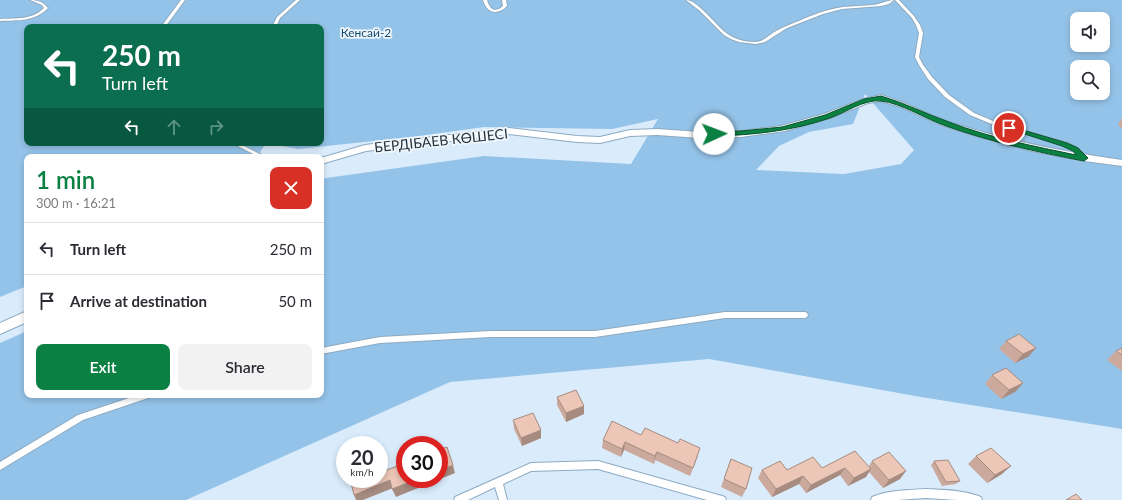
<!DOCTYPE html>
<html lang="en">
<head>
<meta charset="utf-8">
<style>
	body { margin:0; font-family:Lato,sans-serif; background:#f2f2f3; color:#2b2b33; height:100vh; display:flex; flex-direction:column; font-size:15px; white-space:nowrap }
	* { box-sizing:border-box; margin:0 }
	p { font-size:13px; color:#7c7c81 }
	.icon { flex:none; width:22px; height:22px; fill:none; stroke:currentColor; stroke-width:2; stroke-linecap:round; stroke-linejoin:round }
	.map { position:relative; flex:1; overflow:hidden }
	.side { position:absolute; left:24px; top:154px; width:300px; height:244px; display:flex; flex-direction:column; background:#fff; border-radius:8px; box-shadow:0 2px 6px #0003 }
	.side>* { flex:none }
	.hud { position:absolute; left:24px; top:24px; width:300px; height:122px; border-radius:8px; box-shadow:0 2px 6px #0003; background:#0b6e4f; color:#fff; overflow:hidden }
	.tools { position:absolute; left:1070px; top:12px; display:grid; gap:8px }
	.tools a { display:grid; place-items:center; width:40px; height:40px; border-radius:8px; background:#fff; box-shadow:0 2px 6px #0003; font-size:20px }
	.speed { position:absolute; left:336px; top:436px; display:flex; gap:8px; font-size:20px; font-weight:700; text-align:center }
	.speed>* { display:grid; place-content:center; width:52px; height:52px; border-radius:50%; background:#fff; box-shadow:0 2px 6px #0003; line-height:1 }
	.speed small { font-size:10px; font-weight:400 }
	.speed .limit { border:6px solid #d22; background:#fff; color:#111 }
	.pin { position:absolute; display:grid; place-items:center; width:34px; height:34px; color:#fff; margin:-17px; border:2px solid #fff; border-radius:50%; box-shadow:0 1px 4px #0007 }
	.me { position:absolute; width:44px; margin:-22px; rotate:88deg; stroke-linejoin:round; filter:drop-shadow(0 0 3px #0008) }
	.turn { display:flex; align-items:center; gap:14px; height:84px; padding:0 12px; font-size:18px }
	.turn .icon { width:52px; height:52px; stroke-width:2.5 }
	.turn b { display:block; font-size:28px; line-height:34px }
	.lanes { display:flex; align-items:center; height:38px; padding:0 12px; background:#0003; justify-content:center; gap:20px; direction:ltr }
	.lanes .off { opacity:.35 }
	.round { display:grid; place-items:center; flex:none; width:42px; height:42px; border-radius:8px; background:#f2f2f3 }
	.head { display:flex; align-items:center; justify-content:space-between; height:68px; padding:0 12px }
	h1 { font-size:24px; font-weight:600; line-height:30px; color:#0b8043 }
	.button { display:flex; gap:8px; margin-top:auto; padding:8px 12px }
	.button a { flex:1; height:46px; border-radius:8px; background:#0b8043; color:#fff; font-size:16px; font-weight:600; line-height:46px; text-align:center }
	.button a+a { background:#f2f2f3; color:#2b2b33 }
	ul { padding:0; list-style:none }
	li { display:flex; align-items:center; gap:12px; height:52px; padding:0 12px; border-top:1px solid #e1e1e2 }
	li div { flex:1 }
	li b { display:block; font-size:15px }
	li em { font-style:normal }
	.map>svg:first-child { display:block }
	.green { fill:#94c3e9; fill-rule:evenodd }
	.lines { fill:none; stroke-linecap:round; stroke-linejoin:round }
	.lane-casing { stroke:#8caac2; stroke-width:2 }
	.street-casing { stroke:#8caac2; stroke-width:2 }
	.lane { fill:#fff; fill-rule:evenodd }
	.street { fill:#fff; fill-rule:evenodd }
	.wall { fill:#cbaa9d }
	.shaded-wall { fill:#a58b80 }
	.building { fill:#ecc6b7; stroke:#a58b80 }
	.route { fill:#0b8043; stroke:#07532c }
	.labels { text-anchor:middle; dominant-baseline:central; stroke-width:3.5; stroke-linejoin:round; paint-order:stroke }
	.far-park-label { font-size:12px; fill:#144b6f; stroke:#f1f8fd }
	.street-label { font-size:14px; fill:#26323c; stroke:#f1f8fd }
</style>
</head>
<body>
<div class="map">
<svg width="1122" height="500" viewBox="0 0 1122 500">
	<rect width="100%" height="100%" fill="#daecfc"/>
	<!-- green -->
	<path class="green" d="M0,0H1122V429L921,397L709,359L450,382L186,500H0V343L27,331V395H321V180L326,178L484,156L631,164L658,119L612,129L484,127L412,137L298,149L267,143H321V27H27V143H266L257,157H27V286L0,297ZM1077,19H1103V45H1077ZM1077,67H1103V93H1077ZM865,94L914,150L901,164L844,174L756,170L779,146L809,132L853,124Z"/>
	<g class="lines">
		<!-- lane casing -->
		<g class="lane-casing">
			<path id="lane" d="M30,0C38,0 43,2 48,8C35,22 17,20 0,21V19C16,18 32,20 44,8L42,5Z
				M181,0H185L165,27H161Z
				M296,0H300L280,18L276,27H272L277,17Z
				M483,0H487C490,10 495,13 503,6L502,0H506L507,6C497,16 487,13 483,0Z
				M686,0C697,0 716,25 726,33C734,39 744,42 755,42C763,42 769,35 776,31C783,27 791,24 799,21C812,15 828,9 843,7C853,6 863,6 873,5C881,4 888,0 894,0L889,4L881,6L842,9L823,14L787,28L765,42L756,44L739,42L731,39L724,35L700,11Z
				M895,0H899L914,16L920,25L923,33L919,57L923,65L932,77L949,95L974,113L998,123L1067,143L1078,148L1086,157V159H1082L1074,150L1063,145L994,125L970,115L945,97L928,79L919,65L915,57L919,33L916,25L912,18Z
				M232,143H238L266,157H259Z
				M725,312H805L807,313L808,315L807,317L805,318H725L595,337H491L380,343L321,354V348L380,337L491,331H595Z
				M138,395H152L151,397L83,420L0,470V462L78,415Z
				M598,461L722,496L725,497L726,500H707L598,469L531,471L503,484L507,500H499L495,487L468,500H454L455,497L531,463Z
				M926,489C944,490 964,490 981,497L982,500H957L926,498L897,500H871L872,497C888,490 909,490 926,489Z"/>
		</g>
		<!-- street casing -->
		<g class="street-casing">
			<path id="street" d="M881,95C906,102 928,115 952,123C1008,141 1064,152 1122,160V166L1084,161L1032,151L983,138L944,126L901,107L881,101L868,103L830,118L785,131L741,137L700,138L657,135L630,136L600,143L577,142L509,134L366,151L321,164V158L365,145L509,128L577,136L600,137L630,130L657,129L700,132L741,131L781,126L824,114L863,99Z
				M27,311V322L0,334V323Z"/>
		</g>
		<!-- lane -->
		<use href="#lane" class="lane"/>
		<!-- street -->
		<use href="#street" class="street"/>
	</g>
	<!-- wall -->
	<path class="wall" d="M1122,118V129L1118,124Z
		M1006,341L1036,348L1028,357L1015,363L999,349Z
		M1122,348V371L1107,360L1116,351Z
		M992,375L1023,383L1015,392L1001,399L985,384Z
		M557,397L584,406V414L566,422L557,405Z
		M513,420L541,438L522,446L514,429Z
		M641,435L698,456L690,476L655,460L654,464L624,450L621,457L602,448L603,440Z
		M976,456L1002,474L987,483L968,464Z
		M731,459L746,489L742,497L721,487Z
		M872,461L900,479L883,488L869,472L866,477L848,486L840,475L806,493L799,484L772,497L758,478L762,470H787L822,468L869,466Z
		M934,461L960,481L956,484L942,486L931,465Z"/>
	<!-- shaded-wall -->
	<path class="shaded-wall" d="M1036,348L1028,357L1015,363L1023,354Z
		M1023,383L1015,392L1001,399L1009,390Z
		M584,406V414L566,422V413Z
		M541,430V438L522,446L521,438Z
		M625,442L624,450L621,457L622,449Z
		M657,452L654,464L655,456Z
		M453,465L455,473L396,497L392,489L418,479H439V471Z
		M1011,466L1002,474L987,483L995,475Z
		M845,468L840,475L806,493L811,485Z
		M871,469L866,477L848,486L854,478Z
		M906,471L900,479L883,488L889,480Z
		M803,476L799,484L772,497L776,489Z
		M390,480L393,488L363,500H356L354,495Z"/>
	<!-- building -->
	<path class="building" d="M1019,334L1036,348L1023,354L1006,341Z
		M1122,348V355L1116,351Z
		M1006,368L1023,383L1009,390L992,375Z
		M576,390L584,406L566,413L557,397Z
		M533,413L541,430L521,438L513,420Z
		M612,421L641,435L645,428L678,443L680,439L700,448L693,468L657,452L655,456L625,442L622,449L603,440Z
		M447,447L453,465L439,471V450Z
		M991,448L1011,466L995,475L976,456Z
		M855,451L871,469L854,478L845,468L811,485L803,476L776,489L762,470L780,461L787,470L813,457L822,468Z
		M889,452L906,471L889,480L872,461Z
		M731,459L752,468L746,489L724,479Z
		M948,460L960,481L946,482L934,461Z
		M405,463V479H418L392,489L390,480L354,495L350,479H379V473Z
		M1076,494L1082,500H1066Z"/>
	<!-- route -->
	<path class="route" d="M881,96C905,103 926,114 949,122C990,138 1034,146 1076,155L1073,151L1062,146L1006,128L1009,126L1067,143L1078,148L1088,158L1084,161C1037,152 991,142 946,126C926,119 901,103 881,101C864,99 845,113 830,118C792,131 754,135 714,136L710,134L714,132L741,131L782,127L825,115L864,99Z"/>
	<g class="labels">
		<!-- far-park labels -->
		<g class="far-park-label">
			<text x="366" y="32">Кенсай-2</text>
		</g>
		<!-- street labels -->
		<g class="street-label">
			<text transform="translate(441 140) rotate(-6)">БЕРДІБАЕВ КӨШЕСІ</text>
		</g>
	</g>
</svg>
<div class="tools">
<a><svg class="icon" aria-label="sound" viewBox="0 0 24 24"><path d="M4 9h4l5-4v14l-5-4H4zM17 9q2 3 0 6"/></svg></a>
<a><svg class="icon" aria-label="search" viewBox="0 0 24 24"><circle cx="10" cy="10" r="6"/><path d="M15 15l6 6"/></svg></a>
</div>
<div class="speed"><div>20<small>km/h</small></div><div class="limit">30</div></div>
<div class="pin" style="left:1009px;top:128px;background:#d93025"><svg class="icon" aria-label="arrive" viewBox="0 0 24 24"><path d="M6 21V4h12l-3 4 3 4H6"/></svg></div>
<svg class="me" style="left:714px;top:134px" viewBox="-20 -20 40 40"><circle r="19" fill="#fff"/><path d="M0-13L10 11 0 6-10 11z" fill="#0b8043"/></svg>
<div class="hud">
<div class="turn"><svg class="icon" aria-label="left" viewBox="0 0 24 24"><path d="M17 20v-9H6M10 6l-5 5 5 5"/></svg><div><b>250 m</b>Turn left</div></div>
<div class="lanes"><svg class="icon" aria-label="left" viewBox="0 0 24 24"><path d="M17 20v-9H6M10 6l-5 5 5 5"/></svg><svg class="icon off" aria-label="ahead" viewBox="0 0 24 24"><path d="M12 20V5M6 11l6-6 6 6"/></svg><svg class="icon off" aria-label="right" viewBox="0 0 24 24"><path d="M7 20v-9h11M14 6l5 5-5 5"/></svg></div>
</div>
<section class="side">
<div class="head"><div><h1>1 min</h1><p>300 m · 16:21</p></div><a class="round" style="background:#d93025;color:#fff"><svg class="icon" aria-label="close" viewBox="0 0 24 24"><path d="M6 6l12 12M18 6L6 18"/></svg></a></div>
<ul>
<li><svg class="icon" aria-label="left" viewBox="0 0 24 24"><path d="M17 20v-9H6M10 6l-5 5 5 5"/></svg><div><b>Turn left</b></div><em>250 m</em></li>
<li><svg class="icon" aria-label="arrive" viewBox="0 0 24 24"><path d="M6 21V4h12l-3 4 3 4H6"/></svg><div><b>Arrive at destination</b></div><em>50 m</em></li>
</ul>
<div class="button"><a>Exit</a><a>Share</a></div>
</section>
</div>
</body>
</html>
